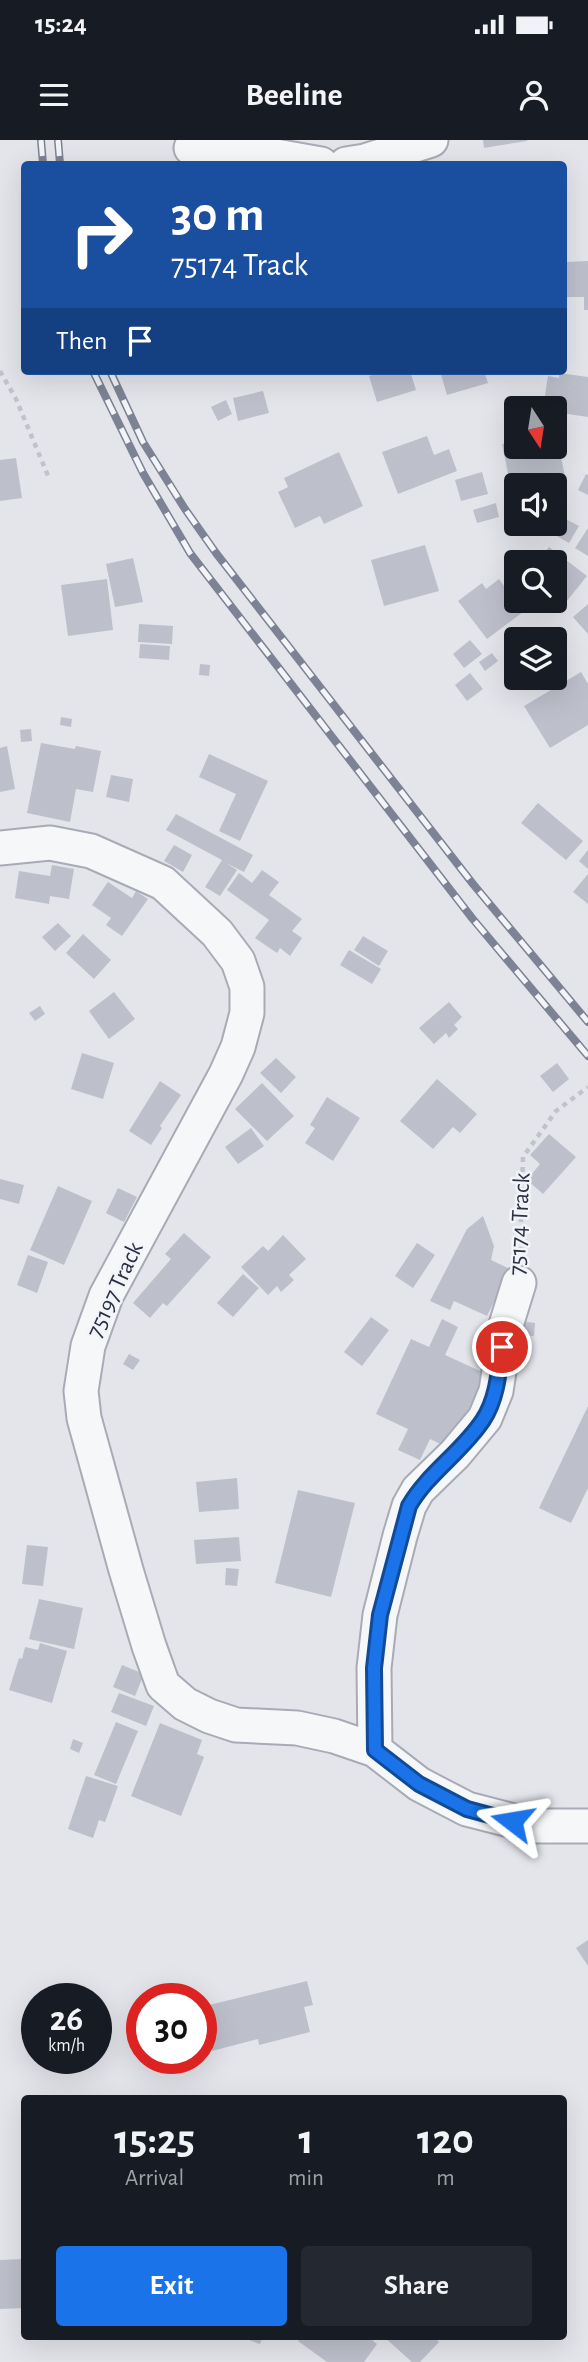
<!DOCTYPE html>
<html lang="en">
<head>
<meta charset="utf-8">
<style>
	body { margin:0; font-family:"Alegreya Sans",sans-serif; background:#242831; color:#f1f3f6; height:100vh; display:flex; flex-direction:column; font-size:26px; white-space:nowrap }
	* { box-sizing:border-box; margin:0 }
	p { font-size:23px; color:#9ea1a6 }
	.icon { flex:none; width:38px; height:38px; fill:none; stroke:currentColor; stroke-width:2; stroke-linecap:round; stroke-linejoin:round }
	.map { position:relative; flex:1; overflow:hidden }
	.sheet { position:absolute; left:21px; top:1955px; width:546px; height:245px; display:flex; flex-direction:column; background:#171b24; border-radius:7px; box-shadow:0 7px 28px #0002 }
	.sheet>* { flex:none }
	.hud { position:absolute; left:21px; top:21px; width:546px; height:214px; border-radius:7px; box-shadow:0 7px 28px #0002; background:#1a4fa0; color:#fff; overflow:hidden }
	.needle { width:46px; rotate:168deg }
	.fabs { position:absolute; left:504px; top:256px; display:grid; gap:14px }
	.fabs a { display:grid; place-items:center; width:63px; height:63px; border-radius:7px; background:#171b24; box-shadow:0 7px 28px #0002; font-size:35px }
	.speed { position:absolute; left:21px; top:1843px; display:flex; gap:14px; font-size:35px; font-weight:700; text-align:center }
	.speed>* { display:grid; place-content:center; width:91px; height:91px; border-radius:50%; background:#171b24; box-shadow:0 7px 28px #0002; line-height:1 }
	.speed small { font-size:18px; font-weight:400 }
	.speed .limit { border:10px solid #d22; background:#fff; color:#111 }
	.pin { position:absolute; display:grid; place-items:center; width:60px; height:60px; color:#fff; margin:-30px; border:4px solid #fff; border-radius:50%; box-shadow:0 2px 7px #0007 }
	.me { position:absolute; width:77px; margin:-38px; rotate:284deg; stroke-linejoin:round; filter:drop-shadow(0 0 5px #0008) }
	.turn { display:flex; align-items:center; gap:24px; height:147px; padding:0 35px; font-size:32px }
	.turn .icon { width:91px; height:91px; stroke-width:2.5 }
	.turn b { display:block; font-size:49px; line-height:60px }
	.then { display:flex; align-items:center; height:66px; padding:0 35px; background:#0003; gap:14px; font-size:26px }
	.eta { display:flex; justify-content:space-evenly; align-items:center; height:119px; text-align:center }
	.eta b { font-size:42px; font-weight:600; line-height:49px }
	.action { display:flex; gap:14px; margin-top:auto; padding:14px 35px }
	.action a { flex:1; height:80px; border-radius:7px; background:#1a73e8; color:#fff; font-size:28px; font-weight:600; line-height:80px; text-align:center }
	.action a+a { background:#242831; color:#f1f3f6 }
	.status { display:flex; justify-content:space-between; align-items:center; height:49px; padding:0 35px; background:#171b24; direction:ltr }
	.status svg { height:19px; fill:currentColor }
	header { display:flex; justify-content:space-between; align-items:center; height:91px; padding:0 35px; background:#171b24; font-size:32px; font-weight:600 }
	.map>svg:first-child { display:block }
	.building { fill:#bdc0cb }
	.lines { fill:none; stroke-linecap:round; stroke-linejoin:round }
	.minor-casing { stroke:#a8abb5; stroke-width:37 }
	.path { stroke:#c1c3ca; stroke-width:4.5; stroke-dasharray:5 5; stroke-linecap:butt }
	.minor { stroke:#f6f7f9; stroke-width:33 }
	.rail-casing { stroke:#7d8294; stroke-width:8 }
	.rail { stroke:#f3f4f8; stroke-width:5; stroke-dasharray:16; stroke-linecap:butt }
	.route-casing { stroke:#114b97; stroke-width:18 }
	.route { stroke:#1a73e8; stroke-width:12 }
	.labels { text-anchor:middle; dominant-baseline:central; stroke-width:5; stroke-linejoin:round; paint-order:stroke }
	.street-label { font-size:24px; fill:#2b3043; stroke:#f3f4f8 }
</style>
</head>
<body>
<div class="status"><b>15:24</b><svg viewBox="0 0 49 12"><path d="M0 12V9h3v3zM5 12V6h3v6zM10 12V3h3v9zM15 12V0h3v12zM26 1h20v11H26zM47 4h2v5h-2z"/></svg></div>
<header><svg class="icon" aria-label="menu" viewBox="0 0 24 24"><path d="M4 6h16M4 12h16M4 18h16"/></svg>Beeline<svg class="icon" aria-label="person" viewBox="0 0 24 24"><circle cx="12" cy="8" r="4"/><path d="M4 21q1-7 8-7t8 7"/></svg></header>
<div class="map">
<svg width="588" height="2222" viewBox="0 0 588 2222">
	<rect width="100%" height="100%" fill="#e3e5eb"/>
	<!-- building -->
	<path class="building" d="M483,0H527V1L484,8Z
		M588,121V170H584V157H567V122Z
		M386,231H410L416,250L377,262L369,236Z
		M440,231H484L488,243L447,255Z
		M559,233L588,237V277L555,272V268H543L548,236L559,238Z
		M263,251L269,273L238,281L233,258Z
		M226,260L232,274L218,281L211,267Z
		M427,296L434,315L449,309L457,331L398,354L382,312Z
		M516,301V306H555L556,314L560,313L565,336L543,340L542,337L510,343L502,304Z
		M339,312L363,366L324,384L320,376L295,388L278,352L288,347L284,338Z
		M16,318L22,358L0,361V320Z
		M482,332L488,354L461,361L455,340Z
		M586,334L588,335V355L578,350Z
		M496,363L499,377L477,383L473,370Z
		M560,376L579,386L569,403L551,393Z
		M588,388V416L575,408Z
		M425,405L439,451L384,466L371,420Z
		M549,407L587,436L562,467L555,462V422H537Z
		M133,418L143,462L115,467L106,424Z
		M107,439L113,490L68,496L61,445Z
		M499,439L523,472L487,499L458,461L482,443L486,449Z
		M588,464V494L573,477Z
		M139,484L173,486L172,504L138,502Z
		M470,500L482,514L464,528L453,514Z
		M140,504L170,506L169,520L139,518Z
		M492,513L498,521L485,531L479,522Z
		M200,524L210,525L209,536L199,535Z
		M581,532L588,544V585L550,608L524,566Z
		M470,533L483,549L467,561L455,545Z
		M61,577L72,579L71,587L60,585Z
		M31,589L32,601L21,602L20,590Z
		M41,603L75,609L76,606L101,611L93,652L76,649L70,682L27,673Z
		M7,606L15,649L0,652V608Z
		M209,614L268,641L240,701L219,691L236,654L199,637Z
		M111,635L133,639L129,662L106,657Z
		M538,663L583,701L566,720L521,683Z
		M176,674L253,715L244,732L226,723L237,730L220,756L205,747L222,720L166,690Z
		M174,705L192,715L183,732L164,721Z
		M588,710V729L579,721Z
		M52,725L74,729L69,759L50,756L49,764L15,758L19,731L50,736Z
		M262,730L279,742L269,755L302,779L292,791L302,798L290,816L280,808L277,813L255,798L269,780L227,750L239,733L252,743Z
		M588,734V764L573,752Z
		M108,742L132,758L136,751L148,759L122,796L106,785L111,778L92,765Z
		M58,783L71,796L55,811L42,797Z
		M83,794L111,820L94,839L66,813Z
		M363,796L388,811L379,826L354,810Z
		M349,810L381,829L372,844L340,825Z
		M114,852L135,879L109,899L89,871Z
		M449,862L462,877L454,885L458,889L449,898L446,893L434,904L419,888Z
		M40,866L45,874L35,881L29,873Z
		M82,913L114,923L103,959L71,949Z
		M276,918L296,937L281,953L260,933Z
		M557,923L569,939L553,952L540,936Z
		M437,939L477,974L460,993L453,987L433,1009L400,981Z
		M160,941L181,955L160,986L162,988L151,1005L129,991Z
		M262,943L294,976L267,1001L235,969Z
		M327,957L360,978L333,1021L305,1003L315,988L310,985Z
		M251,988L264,1006L238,1024L225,1007Z
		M549,994L576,1017L543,1054L527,1040L540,1024L530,1015Z
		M0,1039L24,1045L19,1064L0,1059Z
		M58,1046L92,1061L64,1125L30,1110Z
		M118,1048L137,1057L124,1082L106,1073Z
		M483,1076L494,1106L491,1120L510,1129L487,1176L454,1161L450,1170L430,1161L467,1089Z
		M184,1093L211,1117L167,1166L163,1163L150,1178L133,1163L171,1119L165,1114Z
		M283,1095L306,1119L289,1135L294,1140L281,1152L277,1146L268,1155L241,1127L263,1106L268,1111Z
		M417,1103L435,1115L413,1148L395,1136Z
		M28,1115L48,1122L37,1153L17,1145Z
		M243,1134L259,1148L233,1177L217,1163Z
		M371,1177L389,1190L362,1226L344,1212Z
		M442,1179L458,1187L445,1215L489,1235L453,1310L430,1299L420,1320L398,1310L408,1289L376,1274L411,1199L429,1207Z
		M521,1181L535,1183L534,1196L519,1195Z
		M129,1214L140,1220L133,1230L123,1224Z
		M588,1266V1348L571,1383L539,1368Z
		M237,1338L239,1369L199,1372L196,1342Z
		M298,1350L355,1363L331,1457L275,1443Z
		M239,1397L241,1421L196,1424L194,1400Z
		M27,1405L48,1407L43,1446L22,1444Z
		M226,1428L239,1429L237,1446L225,1445Z
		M39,1459L83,1468L74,1509L29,1499Z
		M40,1503L67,1511L52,1563L9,1550L19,1518L22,1519L25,1507L38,1510Z
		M122,1525L144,1534L135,1556L113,1547Z
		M119,1553L154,1566L146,1586L111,1572Z
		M116,1582L138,1591L116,1644L94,1635Z
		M160,1583L202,1600L197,1614L204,1617L181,1676L131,1656Z
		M73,1599L83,1603L79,1613L70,1609Z
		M86,1636L118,1646L105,1682L99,1680L93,1698L68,1689Z
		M588,1800V1826L576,1808Z
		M307,1841L313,1865L304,1867L310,1892L259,1905L258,1899L212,1911L201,1867Z
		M24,2119V2168L0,2169V2120Z
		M237,2196H263L260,2204Z
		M302,2196H367L377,2204L364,2222H327L298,2201Z
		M383,2196H433L439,2202L420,2222H412Z"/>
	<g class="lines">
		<!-- minor casing -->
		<g class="minor-casing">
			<path id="minor" d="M191,8L236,9L321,24
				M346,24L365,21L431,0
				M0,708L50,703L91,711L163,743L217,793L238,821L247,847V873L238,907L226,934L106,1156L88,1206L81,1251L84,1278L126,1430L149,1506L163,1545L185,1564L209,1576L236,1585L297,1588L334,1596L375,1610L419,1644L467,1669L533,1686H588
				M375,1610L374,1528L380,1475L400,1396L409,1366L418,1350L455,1314L485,1278L496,1251L506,1185L519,1143"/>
		</g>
		<!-- path -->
		<path class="path" d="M0,231L16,259L49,338
			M520,1112L523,1017L556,971L588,947"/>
		<!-- minor -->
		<use href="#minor" class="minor"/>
		<!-- rail casing -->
		<g class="rail-casing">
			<path id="rail" d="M41,0L43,24
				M58,0L60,24
				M93,231L143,333L190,413L472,778L588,916
				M110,231L143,302L185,369L216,413L473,744L588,882"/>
		</g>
		<!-- rail -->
		<use href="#rail" class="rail"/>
	</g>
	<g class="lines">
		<!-- route casing -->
		<g class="route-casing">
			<path id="route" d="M502,1207C499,1231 497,1259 483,1280C462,1312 428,1333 409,1366L380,1475L374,1528L375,1610L419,1644L467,1669L512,1681"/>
		</g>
		<!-- route -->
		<use href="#route" class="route"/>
	</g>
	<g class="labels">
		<!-- street labels -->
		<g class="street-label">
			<text transform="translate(520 1084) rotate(-87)">75174 Track</text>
			<text transform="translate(115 1150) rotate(-65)">75197 Track</text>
		</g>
	</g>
</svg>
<div class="fabs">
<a><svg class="needle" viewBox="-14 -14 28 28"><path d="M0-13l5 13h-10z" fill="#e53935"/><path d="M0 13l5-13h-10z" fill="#9ea1a6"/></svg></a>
<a><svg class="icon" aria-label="sound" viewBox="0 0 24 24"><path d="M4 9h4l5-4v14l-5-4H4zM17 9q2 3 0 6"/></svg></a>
<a><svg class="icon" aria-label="search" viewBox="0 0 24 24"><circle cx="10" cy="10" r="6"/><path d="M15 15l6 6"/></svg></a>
<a><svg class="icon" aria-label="layers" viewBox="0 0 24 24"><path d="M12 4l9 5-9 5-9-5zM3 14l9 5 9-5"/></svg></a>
</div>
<div class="speed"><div>26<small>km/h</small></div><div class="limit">30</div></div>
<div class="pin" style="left:502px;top:1207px;background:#d93025"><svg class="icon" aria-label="arrive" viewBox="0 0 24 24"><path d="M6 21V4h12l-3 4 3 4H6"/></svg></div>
<svg class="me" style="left:512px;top:1681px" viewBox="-20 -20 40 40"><path d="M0-17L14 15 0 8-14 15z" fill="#1a73e8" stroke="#fff" stroke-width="4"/></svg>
<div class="hud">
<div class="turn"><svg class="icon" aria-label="right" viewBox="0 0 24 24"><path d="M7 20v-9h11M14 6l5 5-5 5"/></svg><div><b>30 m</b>75174 Track</div></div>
<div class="then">Then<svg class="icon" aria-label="arrive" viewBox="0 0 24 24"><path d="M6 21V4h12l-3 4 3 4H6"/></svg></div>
</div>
<section class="sheet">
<div class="eta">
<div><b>15:25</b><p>Arrival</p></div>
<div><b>1</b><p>min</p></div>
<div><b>120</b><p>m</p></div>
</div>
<div class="action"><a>Exit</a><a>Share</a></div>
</section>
</div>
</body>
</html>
